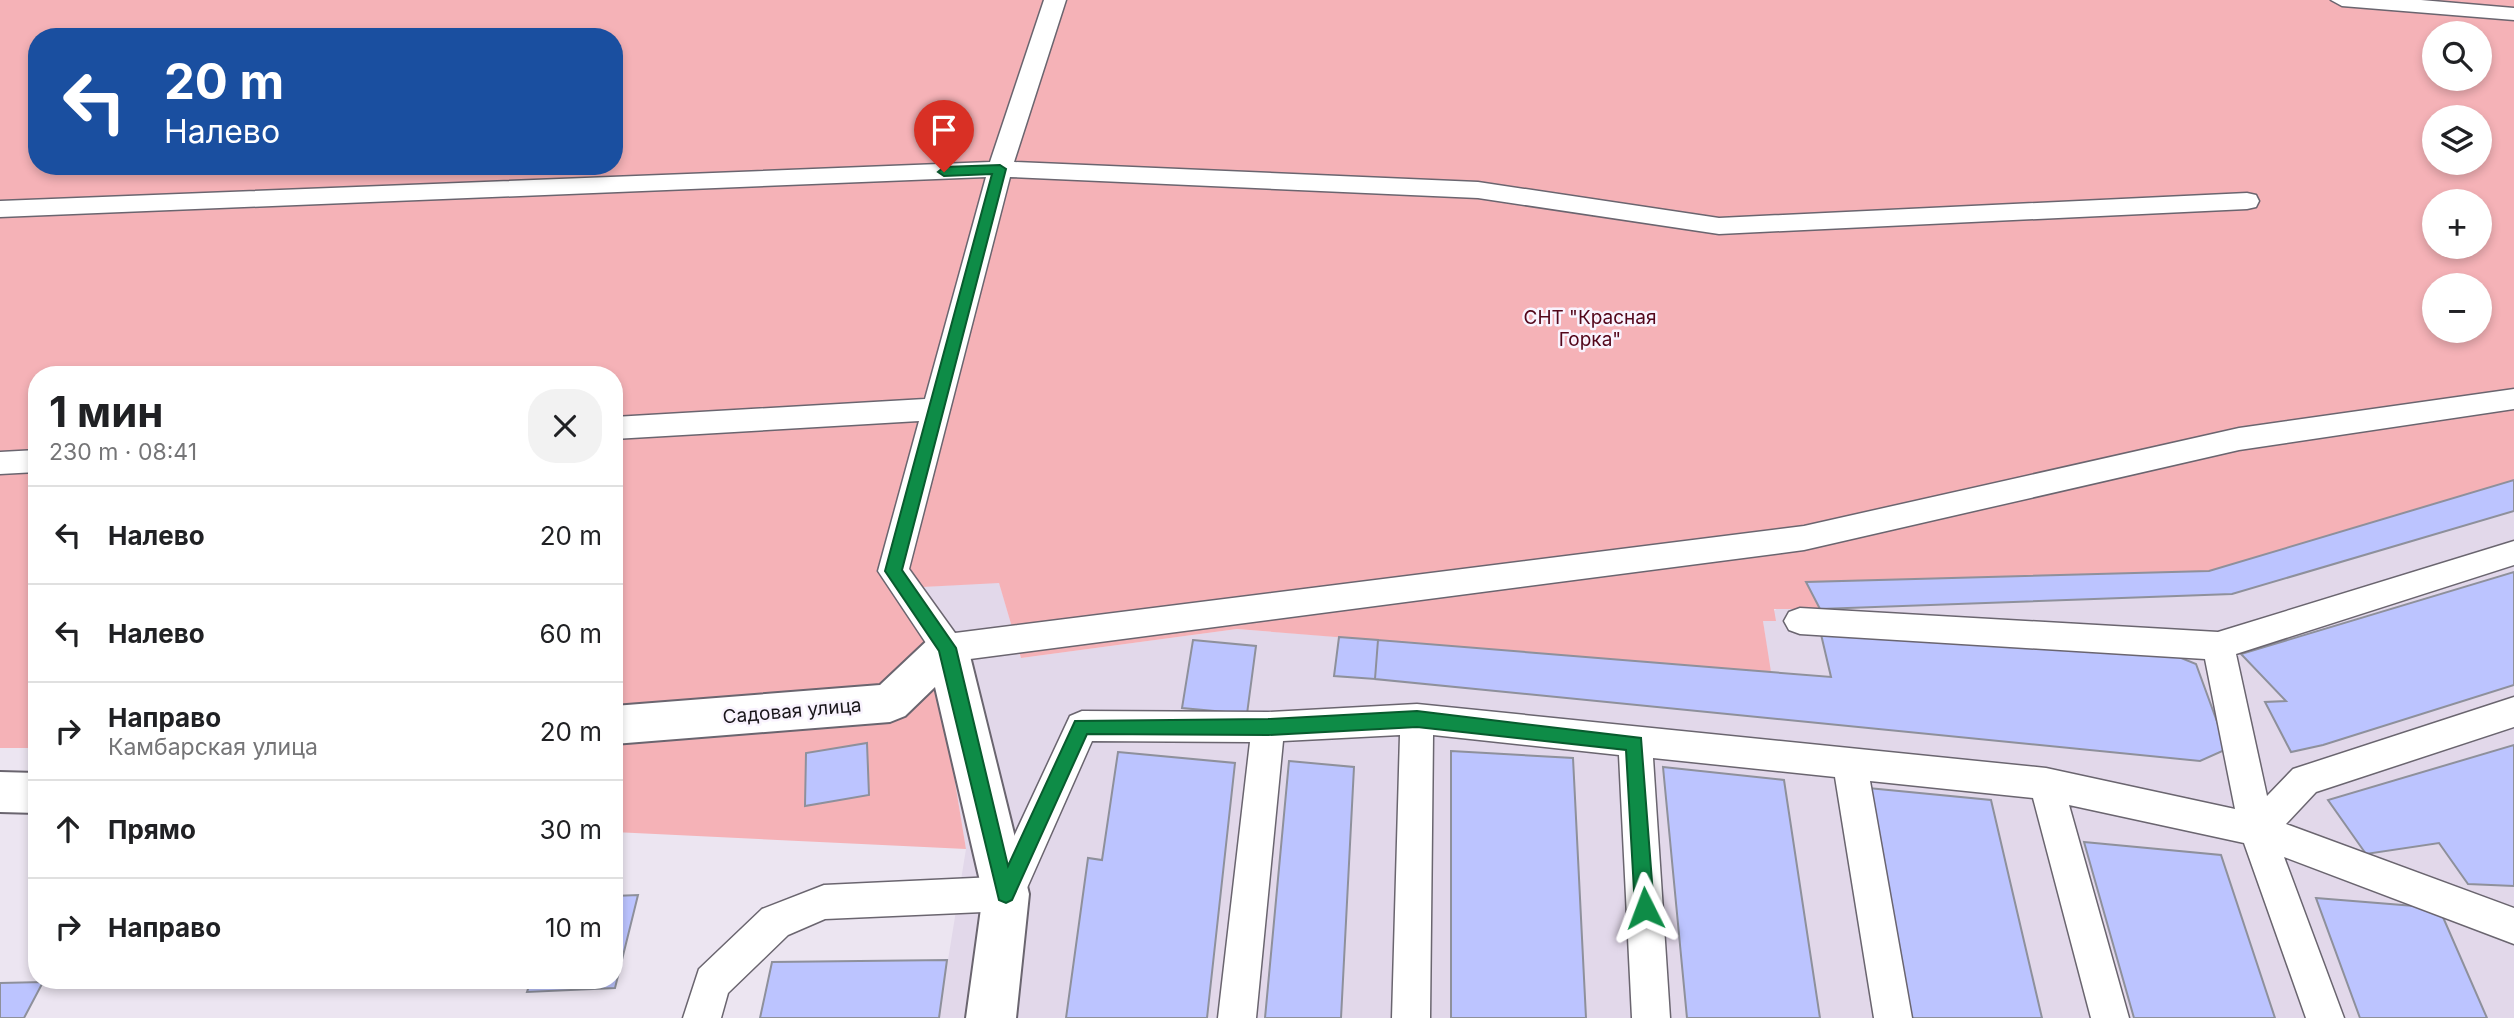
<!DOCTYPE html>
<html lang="ru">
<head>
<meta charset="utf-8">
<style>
	body { margin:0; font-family:Inter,sans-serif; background:#f2f2f2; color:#202124; height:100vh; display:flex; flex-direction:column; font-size:26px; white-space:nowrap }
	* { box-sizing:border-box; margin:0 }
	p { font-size:23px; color:#757577 }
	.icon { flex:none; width:38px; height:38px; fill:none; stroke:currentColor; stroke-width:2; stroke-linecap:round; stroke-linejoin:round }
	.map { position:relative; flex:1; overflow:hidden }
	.side { position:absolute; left:28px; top:366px; width:595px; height:623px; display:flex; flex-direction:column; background:#fff; border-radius:28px; box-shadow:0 4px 10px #0003 }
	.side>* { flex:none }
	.banner { position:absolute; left:28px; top:28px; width:595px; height:147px; border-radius:28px; box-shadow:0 4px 10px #0003; background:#1a4fa0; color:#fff; overflow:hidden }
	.controls { position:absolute; left:2422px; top:21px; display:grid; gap:14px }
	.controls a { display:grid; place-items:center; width:70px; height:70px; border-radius:50%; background:#fff; box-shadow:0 4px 10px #0003; font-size:35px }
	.pin { position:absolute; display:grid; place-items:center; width:60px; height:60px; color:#fff; margin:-72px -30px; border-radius:50% 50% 50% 0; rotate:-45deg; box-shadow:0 0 7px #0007 }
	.pin .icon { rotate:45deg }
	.me { position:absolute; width:77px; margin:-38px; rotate:357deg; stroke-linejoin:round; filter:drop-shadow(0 0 5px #0008) }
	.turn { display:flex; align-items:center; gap:24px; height:147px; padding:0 21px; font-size:32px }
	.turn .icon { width:91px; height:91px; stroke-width:2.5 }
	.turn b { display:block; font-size:49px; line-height:60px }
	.round { display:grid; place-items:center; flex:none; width:74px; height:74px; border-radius:28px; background:#f2f2f2 }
	.summary { display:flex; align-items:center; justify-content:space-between; height:119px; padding:0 21px }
	h1 { font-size:42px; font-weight:700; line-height:52px }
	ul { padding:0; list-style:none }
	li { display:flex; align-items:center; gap:21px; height:98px; padding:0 21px; border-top:2px solid #e0e0e0 }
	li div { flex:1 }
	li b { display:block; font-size:26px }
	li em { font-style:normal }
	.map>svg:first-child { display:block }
	.built { fill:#e2d8ea }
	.green { fill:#f5b2b7; fill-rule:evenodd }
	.building { fill:#bcc4ff; stroke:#8e909b; stroke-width:2 }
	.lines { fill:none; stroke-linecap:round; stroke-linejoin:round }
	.service-casing { stroke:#6a656f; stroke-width:3 }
	.minor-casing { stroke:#6a656f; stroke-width:4 }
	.service { fill:#fff; fill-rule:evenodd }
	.minor { fill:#fff; fill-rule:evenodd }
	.route { fill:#0e8c47; stroke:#095b2e; stroke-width:2 }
	.labels { text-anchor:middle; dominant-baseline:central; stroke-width:5; stroke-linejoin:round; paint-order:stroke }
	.park-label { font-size:19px; fill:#53061a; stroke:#f9f3fe }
	.street-label { font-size:19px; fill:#19161a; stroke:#f9f3fe }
</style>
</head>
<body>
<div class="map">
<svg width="2514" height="1018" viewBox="0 0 2514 1018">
	<rect width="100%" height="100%" fill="#ece5f1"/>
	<!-- built -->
	<path class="built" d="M2514,480V1018H760L772,962L948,960L966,849L922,587L999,582L1021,658L1237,629L1770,671L1763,621L1806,582L2209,571Z"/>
	<!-- green -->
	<path class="green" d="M0,0H2514V480L2209,571L1807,582L1820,609H1774L1776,621H1763L1771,672L1237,629L1021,658L999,583L923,587L966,849L614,832V374H37V748H0ZM2434,33H2480V79H2434ZM37,37H614V166H37ZM2434,117H2480V163H2434ZM2434,201H2480V247H2434ZM2434,285H2480V331H2434Z"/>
	<!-- building -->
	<path class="building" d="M2514,480V511L2232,594L1820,609L1806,582L2209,571Z
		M2514,572V685L2323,745L2291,752L2265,702L2286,701L2241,654Z
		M1820,630L2174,655L2196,664L2227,749L2200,761L1375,679L1378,640L1831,677Z
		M1339,637L1378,640L1375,679L1334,676Z
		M1193,640L1256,646L1247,714L1182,708Z
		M867,743L869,795L805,806L806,753Z
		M2514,745V886L2468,884L2439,843L2366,854L2328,800Z
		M1451,751L1573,758L1586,1018H1451Z
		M1118,752L1235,763L1207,1018H1066L1088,858L1102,860Z
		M1289,761L1354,767L1341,1018H1265Z
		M1663,767L1784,780L1820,1018H1687Z
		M1868,788L1991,800L2042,1018H1910Z
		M2084,842L2221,855L2275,1018H2134Z
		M638,895L615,988L527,992L531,980H614V896Z
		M2316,898L2439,908L2487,1018H2360Z
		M947,960L939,1018H760L772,962Z
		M43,982L24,1018H0V983Z"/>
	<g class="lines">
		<!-- service casing -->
		<g class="service-casing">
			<path id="service" d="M1044,0H1066L1014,162L1478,182L1719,218L2247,193L2256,195L2259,201L2256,207L2247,209L1719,234L1478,198L1010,177L909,569L955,633L1804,526L2239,428L2514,389V409L2239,450L1804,550L947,662L936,658L878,571L919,421L614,439V417L925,399L986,177L0,217V201L990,162Z
				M2331,0H2421L2514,8V20L2342,6Z
				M37,450V472L0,474V452Z
				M2514,541V565L2236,654L2267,796L2293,769L2514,697V727L2316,792L2286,824L2514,908V944L2284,857L2344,1018H2306L2244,843L2069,805L2129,1018H2091L2033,798L1870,781L1912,1018H1874L1835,777L1653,758L1670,1018H1632L1619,755L1433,735L1430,1018H1392L1400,735L1283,741L1256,1018H1218L1250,742L1092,741L1019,906L1006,911L825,919L788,935L728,993L721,1018H683L699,969L762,909L824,885L995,877L1070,716L1082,711L1268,712L1417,704L2046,768L2235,809L2205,659L1800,634L1789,630L1784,621L1789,612L1800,608L2218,632Z"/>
		</g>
		<!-- minor casing -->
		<g class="minor-casing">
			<path id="minor" d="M947,630L962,636L968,648L1029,894L1016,1018H966L983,894L935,687L905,716L890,722L614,744V706L880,685L932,636Z
				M0,772L37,773V813L0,812Z"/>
		</g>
		<!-- service -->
		<use href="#service" class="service"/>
		<!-- minor -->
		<use href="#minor" class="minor"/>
	</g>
	<!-- route -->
	<path class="route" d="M1000,165L1006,169L902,570L956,648L1008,866L1075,721L1268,719L1417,711L1641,738L1654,908L1652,915L1645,917L1638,915L1635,908L1626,750L1417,727L1268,735L1087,734L1012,900L1006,903L999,900L939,651L885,571L992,174L944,176L938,172L944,167Z"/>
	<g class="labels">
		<!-- park labels -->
		<g class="park-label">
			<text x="1590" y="317">СНТ "Красная<tspan x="1590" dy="22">Горка"</tspan></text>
		</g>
		<!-- street labels -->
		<g class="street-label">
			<text transform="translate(792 711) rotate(-5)">Садовая улица</text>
		</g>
	</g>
</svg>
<div class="controls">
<a><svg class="icon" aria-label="search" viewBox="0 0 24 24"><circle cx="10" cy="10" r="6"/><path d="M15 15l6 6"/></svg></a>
<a><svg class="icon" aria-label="layers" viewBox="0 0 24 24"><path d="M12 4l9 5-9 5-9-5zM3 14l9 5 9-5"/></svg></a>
<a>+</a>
<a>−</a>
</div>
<div class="pin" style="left:944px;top:172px;background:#d93025"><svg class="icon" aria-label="arrive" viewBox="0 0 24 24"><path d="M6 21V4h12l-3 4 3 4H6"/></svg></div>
<svg class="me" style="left:1645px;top:908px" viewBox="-20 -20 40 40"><path d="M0-17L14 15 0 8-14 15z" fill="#0e8c47" stroke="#fff" stroke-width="4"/></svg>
<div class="banner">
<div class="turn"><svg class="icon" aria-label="left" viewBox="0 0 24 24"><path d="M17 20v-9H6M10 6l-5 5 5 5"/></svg><div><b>20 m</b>Налево</div></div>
</div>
<section class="side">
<div class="summary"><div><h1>1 мин</h1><p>230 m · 08:41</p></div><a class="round"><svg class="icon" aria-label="close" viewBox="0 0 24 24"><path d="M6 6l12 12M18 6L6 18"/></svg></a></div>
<ul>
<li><svg class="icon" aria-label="left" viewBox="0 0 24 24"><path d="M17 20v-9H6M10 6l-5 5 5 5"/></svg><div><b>Налево</b></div><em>20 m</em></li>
<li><svg class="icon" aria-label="left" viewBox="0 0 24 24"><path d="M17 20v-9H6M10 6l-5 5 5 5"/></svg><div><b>Налево</b></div><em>60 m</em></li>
<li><svg class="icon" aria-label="right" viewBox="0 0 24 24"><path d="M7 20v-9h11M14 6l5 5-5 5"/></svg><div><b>Направо</b><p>Камбарская улица</p></div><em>20 m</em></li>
<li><svg class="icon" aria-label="ahead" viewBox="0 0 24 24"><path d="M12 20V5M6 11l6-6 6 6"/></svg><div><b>Прямо</b></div><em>30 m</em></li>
<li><svg class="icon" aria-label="right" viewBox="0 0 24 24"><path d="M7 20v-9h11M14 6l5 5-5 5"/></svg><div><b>Направо</b></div><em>10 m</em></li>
</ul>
</section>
</div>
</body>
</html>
